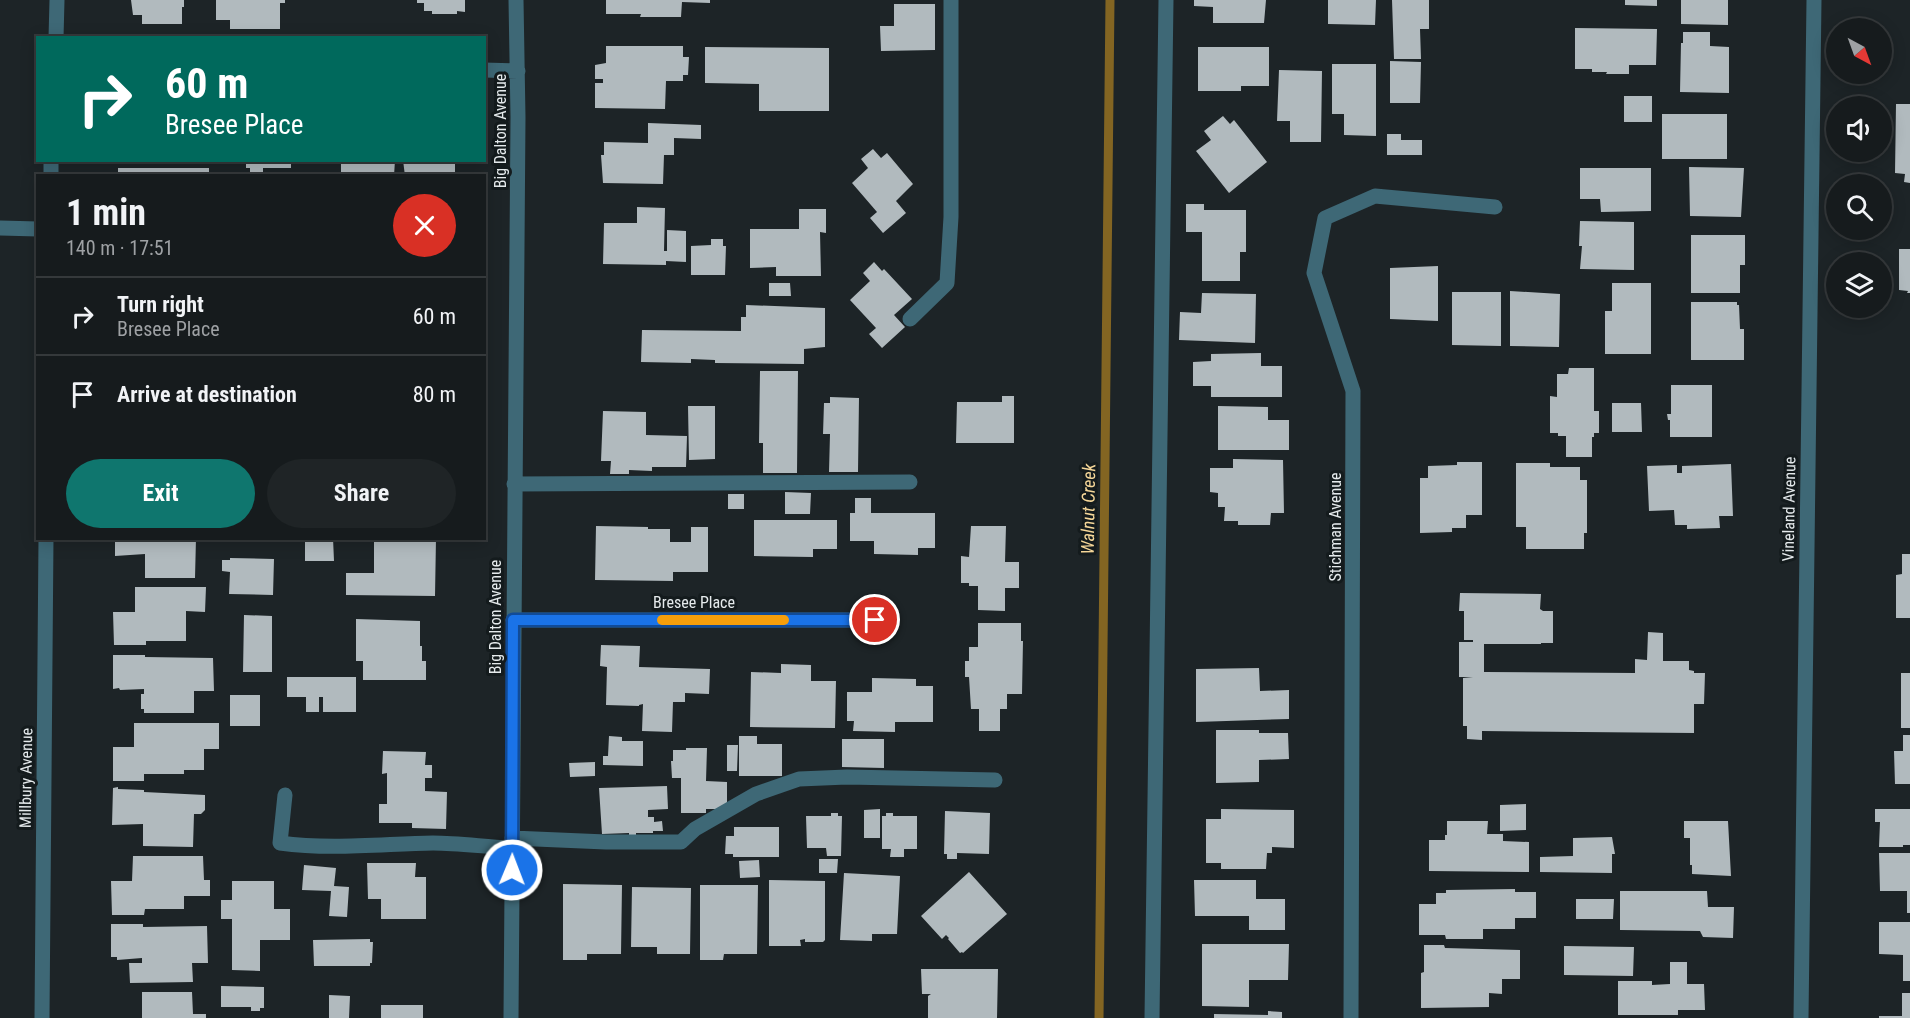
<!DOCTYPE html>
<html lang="en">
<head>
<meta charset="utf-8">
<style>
	body { margin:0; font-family:"Roboto Condensed",sans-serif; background:#1f2426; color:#f1f3f6; height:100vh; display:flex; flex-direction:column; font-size:22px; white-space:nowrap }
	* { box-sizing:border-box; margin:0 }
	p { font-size:20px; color:#9ea1a4 }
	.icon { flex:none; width:33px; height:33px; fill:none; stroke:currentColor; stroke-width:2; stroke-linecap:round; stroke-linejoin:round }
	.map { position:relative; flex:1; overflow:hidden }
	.details { position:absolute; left:36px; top:174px; width:450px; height:366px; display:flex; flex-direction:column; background:#161b1d; border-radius:0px; box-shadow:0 3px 15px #0003,0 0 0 2px #35393b }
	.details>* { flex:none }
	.banner { position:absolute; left:36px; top:36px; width:450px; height:126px; border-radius:0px; box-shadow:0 3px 15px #0003,0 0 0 2px #35393b; background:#00695c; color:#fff; overflow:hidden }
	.needle { width:39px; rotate:139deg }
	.controls { position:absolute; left:1826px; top:18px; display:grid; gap:12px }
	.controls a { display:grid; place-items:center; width:66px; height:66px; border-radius:50%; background:#161b1d; box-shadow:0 3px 15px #0003,0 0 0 2px #35393b; font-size:30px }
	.pin { position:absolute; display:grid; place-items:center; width:51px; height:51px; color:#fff; margin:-26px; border:3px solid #fff; border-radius:50%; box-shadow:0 2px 6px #0007 }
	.me { position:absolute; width:66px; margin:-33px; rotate:1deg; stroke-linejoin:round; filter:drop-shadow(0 0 4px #0008) }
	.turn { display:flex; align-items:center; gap:21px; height:126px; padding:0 30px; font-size:27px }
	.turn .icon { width:78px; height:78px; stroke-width:2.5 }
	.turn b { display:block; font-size:42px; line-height:51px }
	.round { display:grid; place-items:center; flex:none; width:63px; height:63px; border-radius:32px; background:#1f2426 }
	.summary { display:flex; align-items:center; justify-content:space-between; height:102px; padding:0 30px }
	h1 { font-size:36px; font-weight:700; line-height:45px }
	.button { display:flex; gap:12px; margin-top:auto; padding:12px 30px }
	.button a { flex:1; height:69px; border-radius:36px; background:#0f766e; color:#fff; font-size:24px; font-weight:700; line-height:69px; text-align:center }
	.button a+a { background:#1f2426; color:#f1f3f6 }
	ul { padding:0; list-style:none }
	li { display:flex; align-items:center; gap:18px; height:78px; padding:0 30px; border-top:2px solid #35393b }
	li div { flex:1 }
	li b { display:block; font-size:22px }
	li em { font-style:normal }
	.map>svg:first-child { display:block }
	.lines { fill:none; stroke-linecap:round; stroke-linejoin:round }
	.stream { stroke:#836522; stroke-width:9 }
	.building { fill:#b1babe }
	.minor { stroke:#3e6876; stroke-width:15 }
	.route-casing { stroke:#114b97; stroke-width:15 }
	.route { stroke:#1a73e8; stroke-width:10 }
	.slow { stroke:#f59e0b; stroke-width:10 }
	.labels { text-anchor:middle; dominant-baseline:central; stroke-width:6; stroke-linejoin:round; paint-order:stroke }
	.street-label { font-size:16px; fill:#e5eaec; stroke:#141b1d }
	.water-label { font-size:18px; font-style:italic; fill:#f6d799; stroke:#141b1d }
</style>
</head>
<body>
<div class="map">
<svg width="1910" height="1018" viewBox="0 0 1910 1018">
	<rect width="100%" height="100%" fill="#1d2427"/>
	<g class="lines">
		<!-- stream -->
		<path class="stream" d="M1099,1018L1110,0"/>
	</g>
	<!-- building -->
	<path class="building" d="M131,0H184V7H182V24H142V15H133Z
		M216,0H285V3H280V29H230V20H216Z
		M417,0H465V12L457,11V14H432V11H424V3H417Z
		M606,0H710V3L682,2L681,17H640L641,14H606Z
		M1194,0H1266L1264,23H1213V7L1194,6Z
		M1328,0H1376L1375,25L1328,24Z
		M1392,0H1429V29H1420L1421,59H1394Z
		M1625,0H1657V6L1625,5Z
		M1681,0H1728V25L1681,24Z
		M894,4H935V50L881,51L880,26H894Z
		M1575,28L1657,29L1656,65H1629V74H1606L1607,72H1592V69H1575Z
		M1683,32H1710V46L1729,47V93L1680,92L1681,43H1683Z
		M606,46H683V57H689L688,75H683V81H666L665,109L595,108V83H603V79H595V65L606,63Z
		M705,47L829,48V111H759V84L705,83Z
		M1198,47H1269V86H1241V91H1198Z
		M1390,61L1421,62L1420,103H1390Z
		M1332,64H1376V136L1344,135V114H1332Z
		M1279,70L1322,71L1321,142H1290V121H1277Z
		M1624,96H1652V122H1624Z
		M1896,104H1910V183L1904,182L1905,174L1895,173Z
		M1662,114H1727V159H1662Z
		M1223,116L1230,124L1234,120L1267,162L1229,193L1196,151L1211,140L1204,131Z
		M648,123L701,125V139L674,138V155H664L663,184L603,183L601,155H604V142L648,143Z
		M1387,134H1401V140H1422V155H1387Z
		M873,149L881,158L887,153L913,184L896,201L906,213L883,233L870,218L877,212L852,183L868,168L861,159Z
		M246,160H291V168H263V176H250V168H246Z
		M341,160H395L394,176H350V174L341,173Z
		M403,160H457V164H455V173L446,172V176H405Z
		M1689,167L1744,168L1741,217L1690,216Z
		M118,168H209V176H118Z
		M1580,168H1651V211L1601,212L1600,199H1580Z
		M1186,204H1204V210H1246V252H1240V281H1202V232H1186Z
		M637,207L665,208L664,251H667V230L686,231V262L666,261V265L603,264L604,223H637Z
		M799,209H826V233L820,232L821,276H776V267L750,268V229H799Z
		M1580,221L1634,222V270L1580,269L1582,246H1579Z
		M1691,235H1745V265H1740V293H1691Z
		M711,239H723V246H726L725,275H691V246L711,245Z
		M1899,249H1910V293H1907L1908,291L1899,290Z
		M874,262L882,271L884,269L912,299L894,315L905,327L882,348L869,334L876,328L850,300L870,281L863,273Z
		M1438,266V321L1390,319V268Z
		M769,283H790L791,296H769Z
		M1612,283H1651V354H1605V311H1612Z
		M1510,291L1560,294L1559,347L1510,346Z
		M1452,292H1501V346L1452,345Z
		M1202,293L1256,294L1255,343L1179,340L1180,312L1201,313Z
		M1691,302H1737V305H1739L1740,329H1744V360H1691Z
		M746,305L825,308V347L804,349V364L715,363V360L691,359V363L641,362L642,330L741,331V317H746Z
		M1261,353V366H1282V397H1211V386H1193V362L1211,361V354Z
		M1569,368H1594V411H1599V433H1594V437H1592V457H1566V436H1558V433H1550V396L1557,397V374H1568Z
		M760,371H798L797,473H763V443H759Z
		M1671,385H1712V437H1670V420H1668L1667,414H1671Z
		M1002,396H1014V443H956L957,402H1002Z
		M830,397L859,398L858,472H829L830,434H823L824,403H830Z
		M1612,403H1641L1642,432H1612Z
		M688,406H715V459L689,460Z
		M1218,406L1268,407V420H1289V450H1218Z
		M603,411L646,412V435L687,436L686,467H652V471L629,470V474H610L611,461H601Z
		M1233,459L1283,460L1284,513H1271L1270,525H1238V521H1224L1225,507H1218V493L1210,492V468H1233Z
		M1457,462H1482V515H1466V528H1452V532L1420,533V478H1428V466L1457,465Z
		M1516,463H1550V467H1580V480H1587V533H1584V549H1526V527H1516Z
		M1731,464L1733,516H1719L1720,528L1687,529V525H1675L1674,510L1649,511L1647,466L1677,465V473H1682V466Z
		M785,492L811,493L810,514H785Z
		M728,494H744V509H728Z
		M855,498H871V513H935V548H918V555L874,554V541H850V513H855Z
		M754,520H837V549H813V557L754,556Z
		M596,526L648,527V529H670V542H691V527H708V572H673V581L595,580Z
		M971,526H1006L1005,562H1019V588H1005V611L978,610V586H969V583H961V556L969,557Z
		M115,538H196L195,578H145V554L115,556Z
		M305,538H333L334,561H305Z
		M374,538H436L435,596L346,595V573H374Z
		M1902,554H1910V618H1896V575L1902,574Z
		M230,558L274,559L273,595L229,594L230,572L222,571V560H230Z
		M135,587H206L205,612L186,611V641H146V645H114L113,612H135Z
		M1460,593L1541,594L1540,609L1543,611H1553V643H1541V644H1484V672L1635,673V659L1647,660L1648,632L1663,633V661H1689V670L1694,671V673H1705L1704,704H1694V733L1482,731V740L1467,739V726H1463V678L1473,677H1459V642H1473V640H1464V611H1459Z
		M244,615L272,616V672H243Z
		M356,619L420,621V646H422V661H426V680H363V661H356Z
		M978,623H1021V641H1023L1022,694H1007V709H1000V731H979V709H971L969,677H965V661H969V647H978Z
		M601,645L640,646L639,667L710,669L709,694L685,693V702H673L672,732L642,731L643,704L639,705V706L606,705L607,667L600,666Z
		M113,655H145V657L213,658L214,691H194V713H144V709H141V694H144V689L120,690L119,688L113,689Z
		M781,664L811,665V681H836L835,728L750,727L751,672L781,673Z
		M1259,668L1260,691L1289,690V719L1196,722V669Z
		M1901,673H1910V728H1901Z
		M287,677H356V712H323V697H319V712H306V697H287Z
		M872,678L916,679V686H933V722H895V732L853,731L854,721H847V692H872Z
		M230,695H260V726H230Z
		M134,723H219V749H204V770H184V774H144V781H113V747H134Z
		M1216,730H1259V733H1288L1289,759L1259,760V782L1216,783Z
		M1903,735H1910V784H1895L1894,751H1903Z
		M609,736L622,737V741H643V766L603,765V756H608Z
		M739,736H757V744H782V776H739Z
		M842,739H884V768L842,767Z
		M727,745H738L737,771H727Z
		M686,748H707L706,781L727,782V809H706V813H681V778H672L671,761H673V750H686Z
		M383,751L426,752L425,765H432V778H425V791L447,792L446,829L412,828V823H379V804H387V773L382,774Z
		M595,762V776L570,777L569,763Z
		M667,786L668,809L648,810V817H654V822L662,821L663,831H653V833H636V839L629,838V833L602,834L599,788Z
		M118,787V789L144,790V792L205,795V810L201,814H194L193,847L143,846V824L112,825L113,788Z
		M1526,804V830L1500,831V805Z
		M880,809V838H864V810Z
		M1221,809L1294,810V848L1272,847V853H1267L1266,869H1221V863H1206V819H1221Z
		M1875,809H1910V845H1903V847H1879L1880,822H1875Z
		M945,811L990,813L989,854L957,853V859H947V854H944Z
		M831,813H838V816H842L841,856H827L826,848H807L806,816H831Z
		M886,813H893V816H917V849H904V857H890L891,849H882V816H886Z
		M1447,821H1488L1487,834H1503V841L1529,842V872L1429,871V840H1445V835H1447Z
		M1684,821H1728L1731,876L1692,874V865H1690V838H1684Z
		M734,827H779V857H733V854H725L726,836H734Z
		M1612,837L1615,854H1612V873L1540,872V857L1573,856V838Z
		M1879,853H1910V913H1907V891H1880Z
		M133,856H203L204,880H210V896H184V909H145L144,915H112L111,881H132Z
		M819,859H838L837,873H819Z
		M759,860L760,877L740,878L739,861Z
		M367,863H416L415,877H426V919H381V899H368Z
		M304,865L336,868L334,886L349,887L347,917L329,916L331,891L302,890Z
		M969,872L1007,914L963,953L962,952L960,953L948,939L949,938L946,935L942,939L921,916Z
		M844,873L900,876L897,934H872V941L840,940Z
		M769,880L825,881V940L823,942H805V939L800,940L801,946H769Z
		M1194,880H1256V899H1285V930H1249V916H1195Z
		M232,881H274V909H290V940H260V971L232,970V919H221V900H232Z
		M563,884L622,885L621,954H587V960H563Z
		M700,885H758L757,954H724L723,960H700Z
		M632,887L691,888L690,954H657V947H631Z
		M1515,889V892H1536V918H1515V929H1483V939H1446L1445,935H1419V904H1436V893H1446V890Z
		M1620,891H1707L1708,907H1734L1733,938L1703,937L1700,931L1620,930Z
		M1576,899H1614L1613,919H1576Z
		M1879,922H1910V981H1903V955L1879,954Z
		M111,924H143V927L207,926L208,963H192L193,982L130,983L129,963H142V958L117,960V957H111Z
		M370,939V942H373L372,963H370V966H314L313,940Z
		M1202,944H1289L1288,980H1249V1007L1202,1006Z
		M1424,945H1444L1445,948L1520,950V979H1502V994L1489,993V1007L1421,1008V973L1424,972Z
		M1564,946L1634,947L1633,976L1564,975Z
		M1670,962H1687V984H1704L1705,1010H1678V1015H1618V981H1652V985L1670,984Z
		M921,969H998L997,1018H928V996L931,994H922Z
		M221,986L264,987V1008H260V1011H251V1007H221Z
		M142,992H192L193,1014H206V1018H142Z
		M1902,993H1910V1018H1879V1016H1902Z
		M329,995L350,996L349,1018H329Z
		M381,1005H423V1018H381Z
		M1268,1011L1282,1012V1018H1214V1014L1268,1015Z"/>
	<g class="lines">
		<!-- minor -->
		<path class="minor" d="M56,38L57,0
			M484,70L518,71
			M51,176V160
			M0,228L38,229
			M910,319L947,283L951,217V0
			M514,484L910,482
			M513,620H875
			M285,795L280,843C330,850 382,844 433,843C459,843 486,847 512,848
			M512,838L606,842H681L695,829L756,794L799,779L847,777L995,780
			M42,1018L46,538
			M511,1018L518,117L516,0
			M1152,1018L1166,0
			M1351,1018L1353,391L1314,273L1325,218L1375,196L1495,207
			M1801,1018L1814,0"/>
	</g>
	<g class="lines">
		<!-- route casing -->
		<g class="route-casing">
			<path id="route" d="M512,870L513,620H875"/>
		</g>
		<!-- route -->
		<use href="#route" class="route"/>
		<!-- slow -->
		<path class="slow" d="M662,620H784"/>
	</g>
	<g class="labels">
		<!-- street labels -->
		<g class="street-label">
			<text transform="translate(500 131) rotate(-90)">Big Dalton Avenue</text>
			<text transform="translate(1789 509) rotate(-89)">Vineland Avenue</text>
			<text transform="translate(1335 527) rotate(-90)">Stichman Avenue</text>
			<text x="694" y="602">Bresee Place</text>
			<text transform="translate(495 617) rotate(-90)">Big Dalton Avenue</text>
			<text transform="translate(26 778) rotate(-89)">Millbury Avenue</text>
		</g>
		<!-- water labels -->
		<g class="water-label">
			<text transform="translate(1088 509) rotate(-89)">Walnut Creek</text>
		</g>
	</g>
</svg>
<div class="controls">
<a><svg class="needle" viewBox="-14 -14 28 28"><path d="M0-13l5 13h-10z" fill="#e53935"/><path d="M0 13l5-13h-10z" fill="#9ea1a4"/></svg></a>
<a><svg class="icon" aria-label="sound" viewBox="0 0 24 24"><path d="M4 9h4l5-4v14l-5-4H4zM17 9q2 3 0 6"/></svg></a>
<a><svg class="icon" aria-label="search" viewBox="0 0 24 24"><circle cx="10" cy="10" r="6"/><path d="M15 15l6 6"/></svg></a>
<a><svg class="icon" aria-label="layers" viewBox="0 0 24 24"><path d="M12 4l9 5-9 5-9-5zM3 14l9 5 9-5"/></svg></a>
</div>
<div class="pin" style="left:875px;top:620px;background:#d93025"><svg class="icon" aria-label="arrive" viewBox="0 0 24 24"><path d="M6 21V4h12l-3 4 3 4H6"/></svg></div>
<svg class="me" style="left:512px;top:870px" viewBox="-20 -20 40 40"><circle r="17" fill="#1a73e8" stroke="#fff" stroke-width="3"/><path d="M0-11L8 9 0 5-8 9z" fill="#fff"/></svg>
<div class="banner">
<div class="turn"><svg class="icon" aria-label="right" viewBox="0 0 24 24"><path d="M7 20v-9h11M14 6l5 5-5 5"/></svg><div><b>60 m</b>Bresee Place</div></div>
</div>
<section class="details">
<div class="summary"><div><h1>1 min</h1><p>140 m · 17:51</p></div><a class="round" style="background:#d93025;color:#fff"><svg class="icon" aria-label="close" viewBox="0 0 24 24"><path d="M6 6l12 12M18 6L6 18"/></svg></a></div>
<ul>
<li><svg class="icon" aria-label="right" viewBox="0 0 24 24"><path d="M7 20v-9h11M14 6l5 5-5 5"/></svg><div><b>Turn right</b><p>Bresee Place</p></div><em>60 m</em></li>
<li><svg class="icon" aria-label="arrive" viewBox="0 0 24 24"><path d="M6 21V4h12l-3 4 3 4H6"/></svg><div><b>Arrive at destination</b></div><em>80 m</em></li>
</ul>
<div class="button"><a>Exit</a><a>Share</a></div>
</section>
</div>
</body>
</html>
